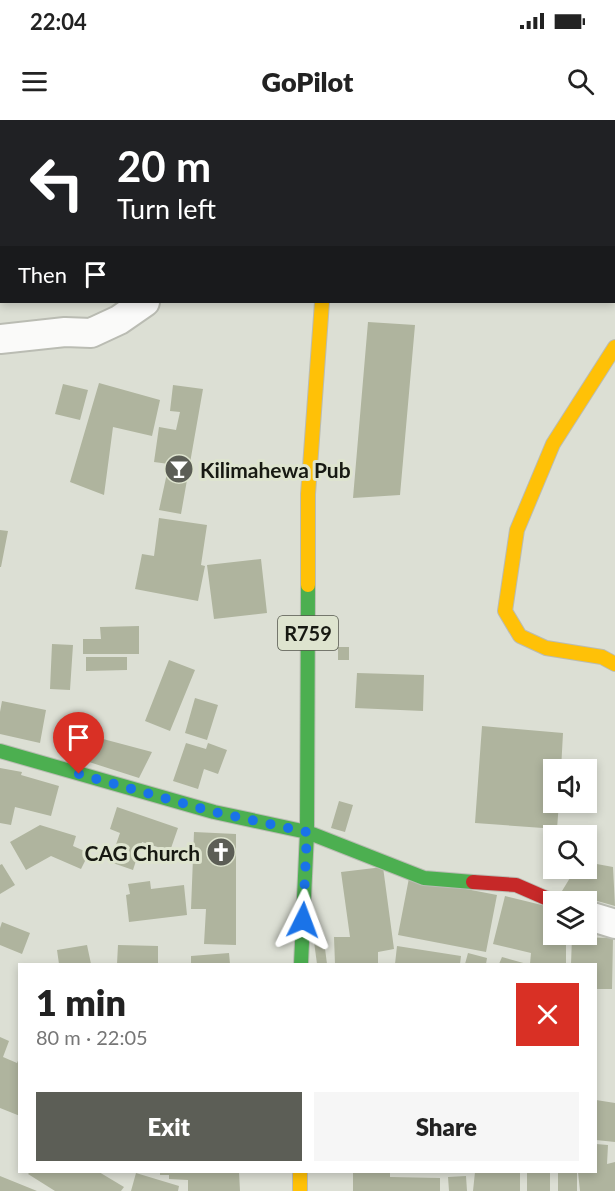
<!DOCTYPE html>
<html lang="en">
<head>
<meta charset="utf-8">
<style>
	body { margin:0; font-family:Lato,sans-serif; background:#f6f6f6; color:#222; height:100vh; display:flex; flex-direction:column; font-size:22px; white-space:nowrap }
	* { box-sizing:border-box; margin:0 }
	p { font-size:20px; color:#767676 }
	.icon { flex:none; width:33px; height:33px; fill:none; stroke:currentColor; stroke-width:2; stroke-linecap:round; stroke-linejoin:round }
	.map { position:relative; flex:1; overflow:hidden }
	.details { position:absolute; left:18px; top:843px; width:579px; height:210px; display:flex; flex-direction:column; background:#fff; border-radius:0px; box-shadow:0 3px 9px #0003 }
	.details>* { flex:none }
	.top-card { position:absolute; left:0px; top:0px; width:615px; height:183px; box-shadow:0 3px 9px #0003; background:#202124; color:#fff; overflow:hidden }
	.fabs { position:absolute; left:543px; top:639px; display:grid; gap:12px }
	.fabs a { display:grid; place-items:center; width:54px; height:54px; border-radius:0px; background:#fff; box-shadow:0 3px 9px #0003; font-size:30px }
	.pin { position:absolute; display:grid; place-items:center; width:51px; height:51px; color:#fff; margin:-62px -26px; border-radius:50% 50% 50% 0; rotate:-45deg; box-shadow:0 0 6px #0007 }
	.pin .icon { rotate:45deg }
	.me { position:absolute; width:66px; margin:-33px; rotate:3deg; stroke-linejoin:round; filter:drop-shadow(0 0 4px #0008) }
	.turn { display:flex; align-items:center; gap:21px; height:126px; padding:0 18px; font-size:27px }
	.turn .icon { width:78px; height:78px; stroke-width:2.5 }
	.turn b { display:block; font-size:42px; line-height:51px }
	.then { display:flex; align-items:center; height:57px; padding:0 18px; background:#0003; gap:12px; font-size:22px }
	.round { display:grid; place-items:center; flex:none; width:63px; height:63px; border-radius:0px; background:#f6f6f6 }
	.head { display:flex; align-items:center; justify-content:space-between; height:102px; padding:0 18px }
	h1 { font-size:36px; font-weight:800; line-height:45px }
	.primary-button { display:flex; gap:12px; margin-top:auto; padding:12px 18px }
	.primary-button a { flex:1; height:69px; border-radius:0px; background:#5c5e56; color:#fff; font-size:24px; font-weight:800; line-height:69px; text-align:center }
	.primary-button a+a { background:#f6f6f6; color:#222 }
	.status { display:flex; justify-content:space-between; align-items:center; height:42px; padding:0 30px; background:#fff; direction:ltr }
	.status svg { height:16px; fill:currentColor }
	header { display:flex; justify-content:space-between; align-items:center; height:78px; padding:0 18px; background:#fff; font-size:27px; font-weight:800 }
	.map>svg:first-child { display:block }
	.building { fill:#afb49e }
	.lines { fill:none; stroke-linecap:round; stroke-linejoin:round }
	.street-casing { stroke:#babcb3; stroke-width:32 }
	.fast-casing { stroke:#babcb3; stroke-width:16 }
	.slow-casing { stroke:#babcb3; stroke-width:16 }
	.jam-casing { stroke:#babcb3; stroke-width:16 }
	.street { stroke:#fafaf9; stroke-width:28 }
	.fast { stroke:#4caf50; stroke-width:14 }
	.slow { stroke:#ffc107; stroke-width:14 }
	.jam { stroke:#c62828; stroke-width:14 }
	.route { stroke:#1a73e8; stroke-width:10; stroke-dasharray:0 18 }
	.labels { text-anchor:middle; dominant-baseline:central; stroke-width:6; stroke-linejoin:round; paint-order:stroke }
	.shield { fill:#dee4cf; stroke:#53564b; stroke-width:1.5 }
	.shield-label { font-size:20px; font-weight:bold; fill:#171912 }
	.poi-label { font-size:21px; font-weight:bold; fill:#171912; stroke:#dee4cf; text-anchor:start }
</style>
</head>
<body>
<div class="status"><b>22:04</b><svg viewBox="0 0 49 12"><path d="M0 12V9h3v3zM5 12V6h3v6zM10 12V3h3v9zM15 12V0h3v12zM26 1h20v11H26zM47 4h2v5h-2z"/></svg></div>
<header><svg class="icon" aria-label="menu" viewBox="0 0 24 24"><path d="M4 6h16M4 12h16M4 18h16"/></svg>GoPilot<svg class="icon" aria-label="search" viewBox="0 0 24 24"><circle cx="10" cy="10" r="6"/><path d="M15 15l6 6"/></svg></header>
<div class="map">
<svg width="615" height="1071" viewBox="0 0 615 1071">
	<rect width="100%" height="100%" fill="#dcdfd4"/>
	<!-- building -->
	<path class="building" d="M368,202L415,205L400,375L353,378Z
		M99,263L160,280L152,316L113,307L104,375L70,362Z
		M63,264L88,270L80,300L55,294Z
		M173,265L203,269L181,394L159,390L169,344L154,342L159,307L176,310L180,292L170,291Z
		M159,398L207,405L201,445L205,446L198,481L135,469L142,434L154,436Z
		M0,410L8,411L1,447H0Z
		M261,439L267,493L214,499L207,445Z
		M139,506V534H83V519H101L100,507Z
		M52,524L73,525L70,570L50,569Z
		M338,527H349V540H338Z
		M86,537H127V550L86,551Z
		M169,540L195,550L170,611L145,601Z
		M357,553L424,555L423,591L355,588Z
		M195,578L218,585L207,620L185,613Z
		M2,581L46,590L40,623L0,614V592Z
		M482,606L563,613L561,650H554V682H559L557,709L475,703Z
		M73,611L152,632L139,658L64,634Z
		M186,623L206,629L208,623L227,630L218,654L204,649L198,669L173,661Z
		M0,648L22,652L21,655L59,666L51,696L15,687L11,705L0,703Z
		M339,681L353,685L345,712L331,708Z
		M117,687L178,708L170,731L142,722L133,750L110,742L120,713L110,709Z
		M40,705L76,716L73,726L89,733L81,749L51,736L26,750L10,722Z
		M194,712L236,714V825L204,824L206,789H191Z
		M586,742L613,747L615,786L562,771L576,748H586Z
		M2,744L15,765L0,774V745Z
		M383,747L394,829L378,832V844H335L334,817H350L341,752Z
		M409,758L497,775L486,832L398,815Z
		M150,761L151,769L184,765L187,795L129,802L126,775L130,774L128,764Z
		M505,776L554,788V814H557L556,819H566V844H530L531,833L493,824Z
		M2,802L30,813L22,834L0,825V808Z
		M323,813L327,844H317L313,814Z
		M572,817L613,818L612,869H596V844H571Z
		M87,825L91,844H59L57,830Z
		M118,825L158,826V844H117Z
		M397,826L461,836L460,844H395Z
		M229,833L230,844H191V836Z
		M468,833L487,838L486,844H465Z
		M502,837L527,844H499Z
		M0,917L9,921L3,937L17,943L20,936V996L0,988Z
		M596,980L615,983V1022L596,1020Z
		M596,1024L608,1025L607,1044L615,1042V1071H580L578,1052H596Z
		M30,1052H99L124,1067L121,1071H55L28,1054Z
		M160,1052H239L240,1071H188V1060L169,1059V1055H160Z
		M353,1052H390V1057L440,1058V1071H353Z
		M475,1052H502L520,1053V1071H473Z
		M527,1052H550V1071H527Z
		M558,1052H577V1071H558Z
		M136,1053L179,1066L178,1071H131Z
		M0,1056L37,1071H0Z
		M466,1056L467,1071H449L448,1057Z"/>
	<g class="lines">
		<!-- street casing -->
		<g class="street-casing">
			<path id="street" d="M130,0L131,2
				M0,219L65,212L91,213L119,200L145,182
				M586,795L615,804"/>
		</g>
		<!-- fast casing -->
		<g class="fast-casing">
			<path id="fast" d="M336,0V2
				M0,631L214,692L307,712L424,758L473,762
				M301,844L307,712L308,465"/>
		</g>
		<!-- slow casing -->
		<g class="slow-casing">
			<path id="slow" d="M615,227L553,324L517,410L505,491L520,516L546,528L602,537L615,544
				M308,465V374L322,182
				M300,1052V1071"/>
		</g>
		<!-- jam casing -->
		<g class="jam-casing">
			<path id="jam" d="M473,762L516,765L555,782"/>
		</g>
		<!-- street -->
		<use href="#street" class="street"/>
		<!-- fast -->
		<use href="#fast" class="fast"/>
		<!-- slow -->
		<use href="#slow" class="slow"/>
		<!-- jam -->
		<use href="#jam" class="jam"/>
	</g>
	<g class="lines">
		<!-- route -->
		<path class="route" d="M79,654L214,692L307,712L303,800"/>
	</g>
	<!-- icons -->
	<defs>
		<g id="bar-disc" transform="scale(1.5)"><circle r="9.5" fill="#5c5e56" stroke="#dee4cf"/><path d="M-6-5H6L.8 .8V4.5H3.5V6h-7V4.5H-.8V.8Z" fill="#fff"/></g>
		<g id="church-disc" transform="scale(1.5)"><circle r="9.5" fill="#5c5e56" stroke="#dee4cf"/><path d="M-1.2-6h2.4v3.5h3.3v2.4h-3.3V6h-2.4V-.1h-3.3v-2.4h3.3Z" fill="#fff"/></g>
	</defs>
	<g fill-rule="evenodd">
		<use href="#bar-disc" x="179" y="349"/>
		<use href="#church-disc" x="221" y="732"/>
	</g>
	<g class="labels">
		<!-- shield labels -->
		<rect class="shield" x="278" y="496" width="60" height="34" rx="4.5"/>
		<g class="shield-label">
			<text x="308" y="513">R759</text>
		</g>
		<!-- poi labels -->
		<g class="poi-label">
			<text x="200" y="349">Kilimahewa Pub</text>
			<text x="200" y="732" text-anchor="end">CAG Church</text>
		</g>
	</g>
</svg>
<div class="fabs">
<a><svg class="icon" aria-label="sound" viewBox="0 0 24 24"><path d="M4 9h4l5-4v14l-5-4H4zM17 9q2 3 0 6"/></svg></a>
<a><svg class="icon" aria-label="search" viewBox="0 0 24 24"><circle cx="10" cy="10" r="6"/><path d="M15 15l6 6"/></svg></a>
<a><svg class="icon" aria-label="layers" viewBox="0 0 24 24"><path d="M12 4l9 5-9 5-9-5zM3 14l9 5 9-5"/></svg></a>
</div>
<div class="pin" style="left:79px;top:654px;background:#d93025"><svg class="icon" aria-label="arrive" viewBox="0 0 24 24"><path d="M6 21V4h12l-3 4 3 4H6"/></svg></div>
<svg class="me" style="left:303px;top:800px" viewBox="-20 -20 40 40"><path d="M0-17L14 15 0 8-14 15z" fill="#1a73e8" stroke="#fff" stroke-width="4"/></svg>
<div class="top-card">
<div class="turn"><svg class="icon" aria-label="left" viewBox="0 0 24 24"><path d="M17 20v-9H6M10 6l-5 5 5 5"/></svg><div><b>20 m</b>Turn left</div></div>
<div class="then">Then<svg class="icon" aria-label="arrive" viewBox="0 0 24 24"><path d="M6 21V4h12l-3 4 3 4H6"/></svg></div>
</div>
<section class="details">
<div class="head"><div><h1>1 min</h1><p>80 m · 22:05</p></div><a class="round" style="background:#d93025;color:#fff"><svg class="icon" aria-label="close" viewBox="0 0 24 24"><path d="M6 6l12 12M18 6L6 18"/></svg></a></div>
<div class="primary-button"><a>Exit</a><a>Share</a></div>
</section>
</div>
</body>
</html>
